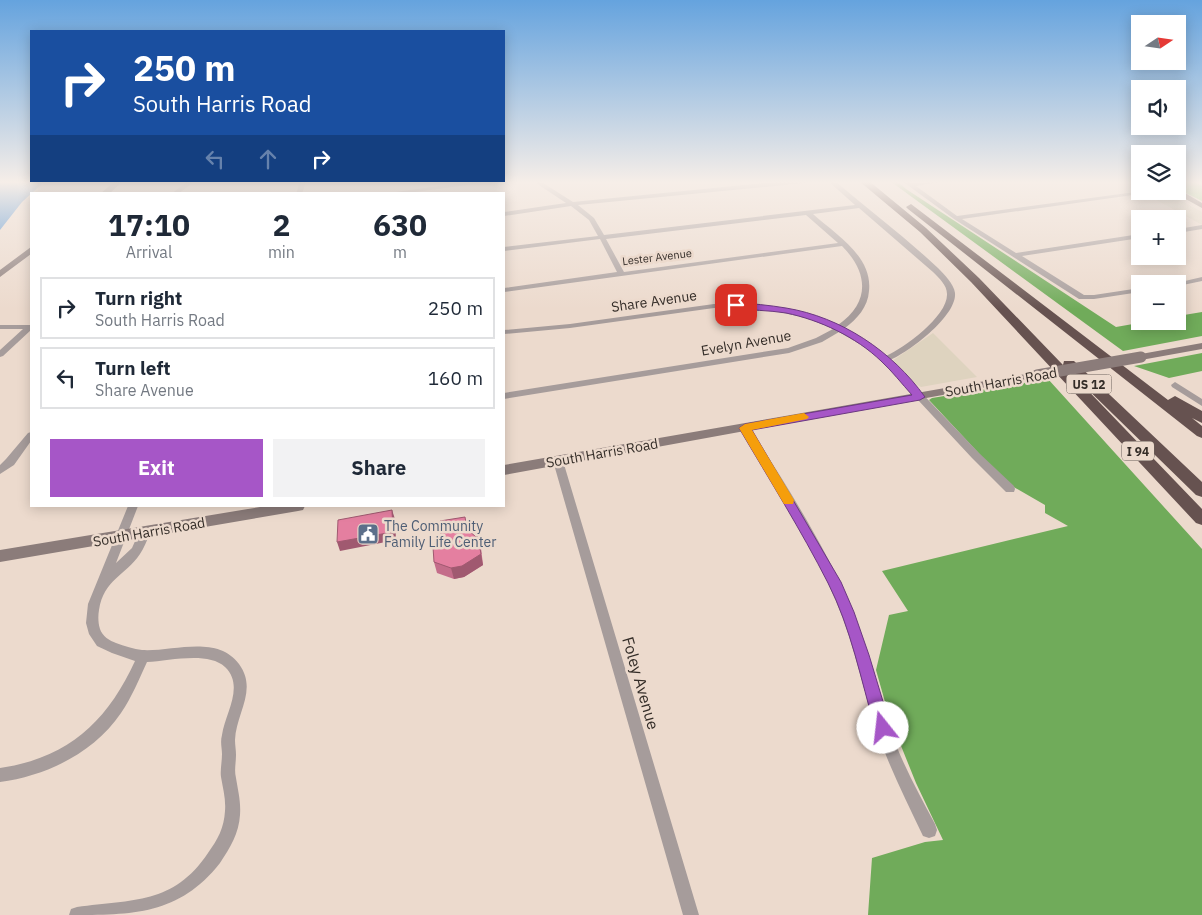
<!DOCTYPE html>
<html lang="en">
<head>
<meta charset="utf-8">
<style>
	body { margin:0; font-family:"IBM Plex Sans",sans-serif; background:#f2f2f3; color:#1f2937; height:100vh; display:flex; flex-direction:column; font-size:19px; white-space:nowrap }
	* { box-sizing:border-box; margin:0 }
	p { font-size:16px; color:#747a83 }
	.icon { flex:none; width:28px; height:28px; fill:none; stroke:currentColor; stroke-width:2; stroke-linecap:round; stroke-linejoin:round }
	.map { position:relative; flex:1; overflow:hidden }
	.sheet { position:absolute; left:30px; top:192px; width:475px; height:315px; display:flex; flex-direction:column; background:#fff; border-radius:0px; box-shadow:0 2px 12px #0003 }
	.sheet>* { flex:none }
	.guide { position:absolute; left:30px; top:30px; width:475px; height:152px; border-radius:0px; box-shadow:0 2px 12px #0003; background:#1a4fa0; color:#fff; overflow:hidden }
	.needle { width:32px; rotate:77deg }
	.buttons { position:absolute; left:1131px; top:15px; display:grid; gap:10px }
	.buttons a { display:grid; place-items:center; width:55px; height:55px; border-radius:0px; background:#fff; box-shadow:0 2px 12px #0003; font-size:25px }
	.pin { position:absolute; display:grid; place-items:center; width:42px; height:42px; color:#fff; margin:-21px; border-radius:10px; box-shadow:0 2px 8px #0006 }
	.me { position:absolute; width:55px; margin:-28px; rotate:344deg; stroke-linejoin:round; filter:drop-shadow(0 0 4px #0008) }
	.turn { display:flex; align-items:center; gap:18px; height:105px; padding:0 20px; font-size:22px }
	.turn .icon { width:65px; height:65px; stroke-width:2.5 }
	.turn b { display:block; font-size:35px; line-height:42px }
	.lanes { display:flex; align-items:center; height:48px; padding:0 20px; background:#0003; justify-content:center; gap:25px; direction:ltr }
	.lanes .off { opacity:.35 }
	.eta { display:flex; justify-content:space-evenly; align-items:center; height:85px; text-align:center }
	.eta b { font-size:30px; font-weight:700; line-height:35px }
	.cta { display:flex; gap:10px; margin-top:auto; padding:10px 20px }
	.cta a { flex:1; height:58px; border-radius:0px; background:#a656c7; color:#fff; font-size:20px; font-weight:700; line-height:58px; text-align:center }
	.cta a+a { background:#f2f2f3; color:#1f2937 }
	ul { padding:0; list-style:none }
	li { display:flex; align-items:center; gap:15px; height:62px; margin:0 10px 8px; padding:0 10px; border:2px solid #e0e1e3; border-radius:0px }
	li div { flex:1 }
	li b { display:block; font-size:19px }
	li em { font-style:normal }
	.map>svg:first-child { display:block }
	.commercial { fill:#ded3bf }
	.green { fill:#95d180 }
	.forest { fill:#70ab5a }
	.water { fill:#4289cf }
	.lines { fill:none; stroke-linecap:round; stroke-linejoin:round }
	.street { fill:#a69c9b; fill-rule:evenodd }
	.secondary { fill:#8b7c7a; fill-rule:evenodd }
	.primary { fill:#776563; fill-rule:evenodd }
	.highway { fill:#665250; fill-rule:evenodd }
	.secondary-bridge { stroke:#8b7c7a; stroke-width:11 }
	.wall { fill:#c46d8a }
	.shaded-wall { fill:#a05970 }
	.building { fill:#e47fa0; stroke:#a05970 }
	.route { fill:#a656c7; stroke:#6c3881 }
	.slow { fill:#f59e0b }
	.labels { text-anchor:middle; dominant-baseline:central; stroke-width:5; stroke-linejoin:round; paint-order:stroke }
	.far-street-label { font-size:11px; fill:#342d28; stroke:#ecdacd }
	.shield { fill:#ecdacd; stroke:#6b615a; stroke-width:1 }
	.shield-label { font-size:12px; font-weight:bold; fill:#342d28 }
	.street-label { font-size:14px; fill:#342d28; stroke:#ecdacd }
	.service-label { font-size:14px; fill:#4e5e75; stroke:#ecdacd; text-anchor:start }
	.near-street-label { font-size:16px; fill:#342d28; stroke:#ecdacd }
</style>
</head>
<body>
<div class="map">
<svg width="1202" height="915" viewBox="0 0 1202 915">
	<rect width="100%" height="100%" fill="#ecdacd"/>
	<!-- commercial -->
	<path class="commercial" d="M1140,191H1163L1202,212V225Z
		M933,333L977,377L921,387L913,383L892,361Z"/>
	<!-- green -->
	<path class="green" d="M1178,181H1192L1202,186V201L1178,189Z"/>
	<!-- forest -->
	<path class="forest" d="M890,181H897L906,189L1116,327L1150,321H1178V316L1202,312V336L1123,351Z
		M1202,353V371L1169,378L1134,366Z
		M1048,379L1202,549V915H868L872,858L925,842L943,840L916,783L889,716L876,670L889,615L908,611L882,571L1068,526L1045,513V505L1012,486L999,475L929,400L932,398Z"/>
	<!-- water -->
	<path class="water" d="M0,181H45L22,202L0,230Z"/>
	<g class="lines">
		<!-- street -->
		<path class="street" d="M188,181H195L178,194H171Z
			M300,181H306L302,194H296Z
			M476,181H496L401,194H381Z
			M533,181H540L573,202L785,181H808L805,183L578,205L594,218L604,235L855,205L828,181H835C869,210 905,237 938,268C944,274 954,284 955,293C957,316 909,352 890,360L979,453L1014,486L1015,489L1014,492H1006L972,458L878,357L863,346L839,332L822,342L789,353L504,399V393L788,348L816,338L833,329C796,311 755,307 714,308L570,328L504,334V330L570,324L714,304C756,303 800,307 838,325C871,302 868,272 842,246L504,292V288L617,272L600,239L504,251V247L598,236L589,220L571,206L504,216V212L566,203ZM859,208L933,272C939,278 947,285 947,294C948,316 904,348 886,356L869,342L845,328C857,319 868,307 869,291C873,256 835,234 813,214ZM806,215L838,243L624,272L606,239Z
			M902,181H909L912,183L948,181L916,186L957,216L1143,191H1161L962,219L1016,253L1140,234V238L1022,256L1084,295H1094L1140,288V292L1094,299H1079L954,219Z
			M1202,225V229L1178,233V229Z
			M1202,277V281L1178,286V284H1172Z
			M0,325H31V330L3,356L0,357V350L23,329H0Z
			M1175,382L1202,399V406L1172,387L1171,385Z
			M745,424L748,425C786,485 824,544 852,609C868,647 876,686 889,725C900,760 918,792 935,824L937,830L935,836L929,838L923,836C906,800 888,765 876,728C863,689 855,649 840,611C814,546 776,487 740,427Z
			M31,432V441L14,465L0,474V465L6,459L28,433Z
			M558,457L563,461L699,915H683L553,461Z
			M128,506H138L116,563L132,548L140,530L144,529L148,530L150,533C147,540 144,548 140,554C125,576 104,579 99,610C98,616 98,623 100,629C102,636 110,641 116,643C124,646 134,649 142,650C172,652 217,634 239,664C258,690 236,713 235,740C235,745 236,750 236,755C236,763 234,770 236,778C238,791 241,801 240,815C239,833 230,848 220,863C179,915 133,915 69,915L71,909L77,907C133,899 173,905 208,853C218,839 224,828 225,811C226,799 223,789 221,777C220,770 222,762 222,754C222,748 220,742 222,735C225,714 245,686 225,667C208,651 169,661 147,662C139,679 132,697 121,713C94,753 46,776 0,782V768C68,758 107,722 135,661L112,653L97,646L89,634L86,623L88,604Z"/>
		<!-- secondary -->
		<path class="secondary" d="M115,181H123L109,194H100Z
			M31,247V254L0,277V270Z
			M1202,343V349L1141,360L1136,357L1141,354Z
			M1037,372L1042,375L1041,377L504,475V465Z
			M266,506H305L303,510L298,511L0,562V550Z"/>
		<!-- primary -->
		<path class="primary" d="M1178,189L1202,203V208L1171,191H1178Z"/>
		<!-- highway -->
		<path class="highway" d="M859,181H869L926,228L979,278L1063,365L1064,361H1074L1202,482V497L1196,495L1074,376L1202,509V525L1196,523L971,282L920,232Z
			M911,204L1168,400L1175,396L1202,411V423L1192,418L1202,426V438L1197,436L908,209L906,207Z"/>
		<!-- secondary-bridge -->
		<path class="secondary-bridge" d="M1037,375L1141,357"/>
	</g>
	<!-- wall -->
	<path class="wall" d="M468,530L481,548L483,565L464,577L454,579L437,573L434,562Z"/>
	<!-- shaded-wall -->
	<path class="shaded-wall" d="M392,510L395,519L396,540L340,551L337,542Z
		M478,537L483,565L464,577L454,579L451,568Z"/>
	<!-- building -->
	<path class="building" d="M392,510L393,532L337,542L338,520Z
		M465,517L467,529L476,537H478L481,554L462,566L451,568L434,562L433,547L441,534L440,521Z"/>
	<!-- sky -->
	<linearGradient id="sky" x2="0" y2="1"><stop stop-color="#65a3de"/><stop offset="0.59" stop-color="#f6eee8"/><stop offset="1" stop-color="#f6eee8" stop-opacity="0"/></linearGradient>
	<rect width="1202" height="309" fill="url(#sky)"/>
	<!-- route -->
	<path class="route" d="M736,302C752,304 769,305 786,308C841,317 892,351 925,397L920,400L752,430L841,582L854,612L869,655L891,728L889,734L883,736L877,734L875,728C861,680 851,628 828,583C801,530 769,479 739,428L745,424L912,395C902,384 892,371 881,361C856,337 820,320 786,313C769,310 750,311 733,307V303Z"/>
	<!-- slow -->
	<path class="slow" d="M804,413L809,417L807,419L752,430L794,500L793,504H784L739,428L745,424Z"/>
	<!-- icons -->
	<defs>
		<g id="civic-square" transform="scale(1.125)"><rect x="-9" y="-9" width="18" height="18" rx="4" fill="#5c6f8a" stroke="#ecdacd"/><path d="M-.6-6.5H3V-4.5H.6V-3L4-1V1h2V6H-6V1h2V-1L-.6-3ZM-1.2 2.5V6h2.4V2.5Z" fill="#fff"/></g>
	</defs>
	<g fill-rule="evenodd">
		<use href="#civic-square" x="368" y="534"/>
	</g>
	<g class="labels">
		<!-- far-street labels -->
		<g class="far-street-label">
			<text transform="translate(657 257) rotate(-7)">Lester Avenue</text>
		</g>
		<!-- shield labels -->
		<g class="shield">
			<rect x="1066.5" y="374.5" width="45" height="19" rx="4"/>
			<rect x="1122" y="441.5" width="32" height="19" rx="4"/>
		</g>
		<g class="shield-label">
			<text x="1089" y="384">US 12</text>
			<text x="1138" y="451">I 94</text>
		</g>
		<!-- street labels -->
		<g class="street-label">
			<text transform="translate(654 301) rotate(-8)">Share Avenue</text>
			<text transform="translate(746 343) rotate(-10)">Evelyn Avenue</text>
			<text transform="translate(1001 382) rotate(-10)">South Harris Road</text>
			<text transform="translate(602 453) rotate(-10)">South Harris Road</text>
			<text transform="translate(149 532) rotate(-10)">South Harris Road</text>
		</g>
		<!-- service labels -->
		<g class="service-label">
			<text x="384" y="526">The Community<tspan x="384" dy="16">Family Life Center</tspan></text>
		</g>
		<!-- near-street labels -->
		<g class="near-street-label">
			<text transform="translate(641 683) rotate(74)">Foley Avenue</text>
		</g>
	</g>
</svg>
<div class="buttons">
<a><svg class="needle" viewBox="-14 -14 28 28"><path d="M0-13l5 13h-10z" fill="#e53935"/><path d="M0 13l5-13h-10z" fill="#747a83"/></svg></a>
<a><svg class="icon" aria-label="sound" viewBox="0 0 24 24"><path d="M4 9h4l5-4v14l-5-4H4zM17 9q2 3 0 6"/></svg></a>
<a><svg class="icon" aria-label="layers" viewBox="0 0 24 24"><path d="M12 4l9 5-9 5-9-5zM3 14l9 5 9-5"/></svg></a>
<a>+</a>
<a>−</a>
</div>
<div class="pin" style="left:736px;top:305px;background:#d93025"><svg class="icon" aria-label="arrive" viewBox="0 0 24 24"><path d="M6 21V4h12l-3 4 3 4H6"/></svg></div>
<svg class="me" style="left:883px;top:728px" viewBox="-20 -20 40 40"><circle r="19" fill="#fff"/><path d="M0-13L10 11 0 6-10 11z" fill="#a656c7"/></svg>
<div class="guide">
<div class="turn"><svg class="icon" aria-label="right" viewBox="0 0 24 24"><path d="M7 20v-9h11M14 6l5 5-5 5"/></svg><div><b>250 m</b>South Harris Road</div></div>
<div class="lanes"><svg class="icon off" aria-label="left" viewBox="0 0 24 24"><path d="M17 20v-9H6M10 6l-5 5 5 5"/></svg><svg class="icon off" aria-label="ahead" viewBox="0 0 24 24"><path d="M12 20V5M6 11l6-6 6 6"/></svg><svg class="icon" aria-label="right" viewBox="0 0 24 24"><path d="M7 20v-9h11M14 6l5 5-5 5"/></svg></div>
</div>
<section class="sheet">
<div class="eta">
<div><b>17:10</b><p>Arrival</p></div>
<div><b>2</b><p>min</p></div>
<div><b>630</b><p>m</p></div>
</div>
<ul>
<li><svg class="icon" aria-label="right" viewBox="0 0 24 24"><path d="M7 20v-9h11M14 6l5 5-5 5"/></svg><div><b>Turn right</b><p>South Harris Road</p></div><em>250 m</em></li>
<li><svg class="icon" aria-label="left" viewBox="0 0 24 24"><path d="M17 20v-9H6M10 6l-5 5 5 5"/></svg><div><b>Turn left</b><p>Share Avenue</p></div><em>160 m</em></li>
</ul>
<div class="cta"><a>Exit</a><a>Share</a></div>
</section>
</div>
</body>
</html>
